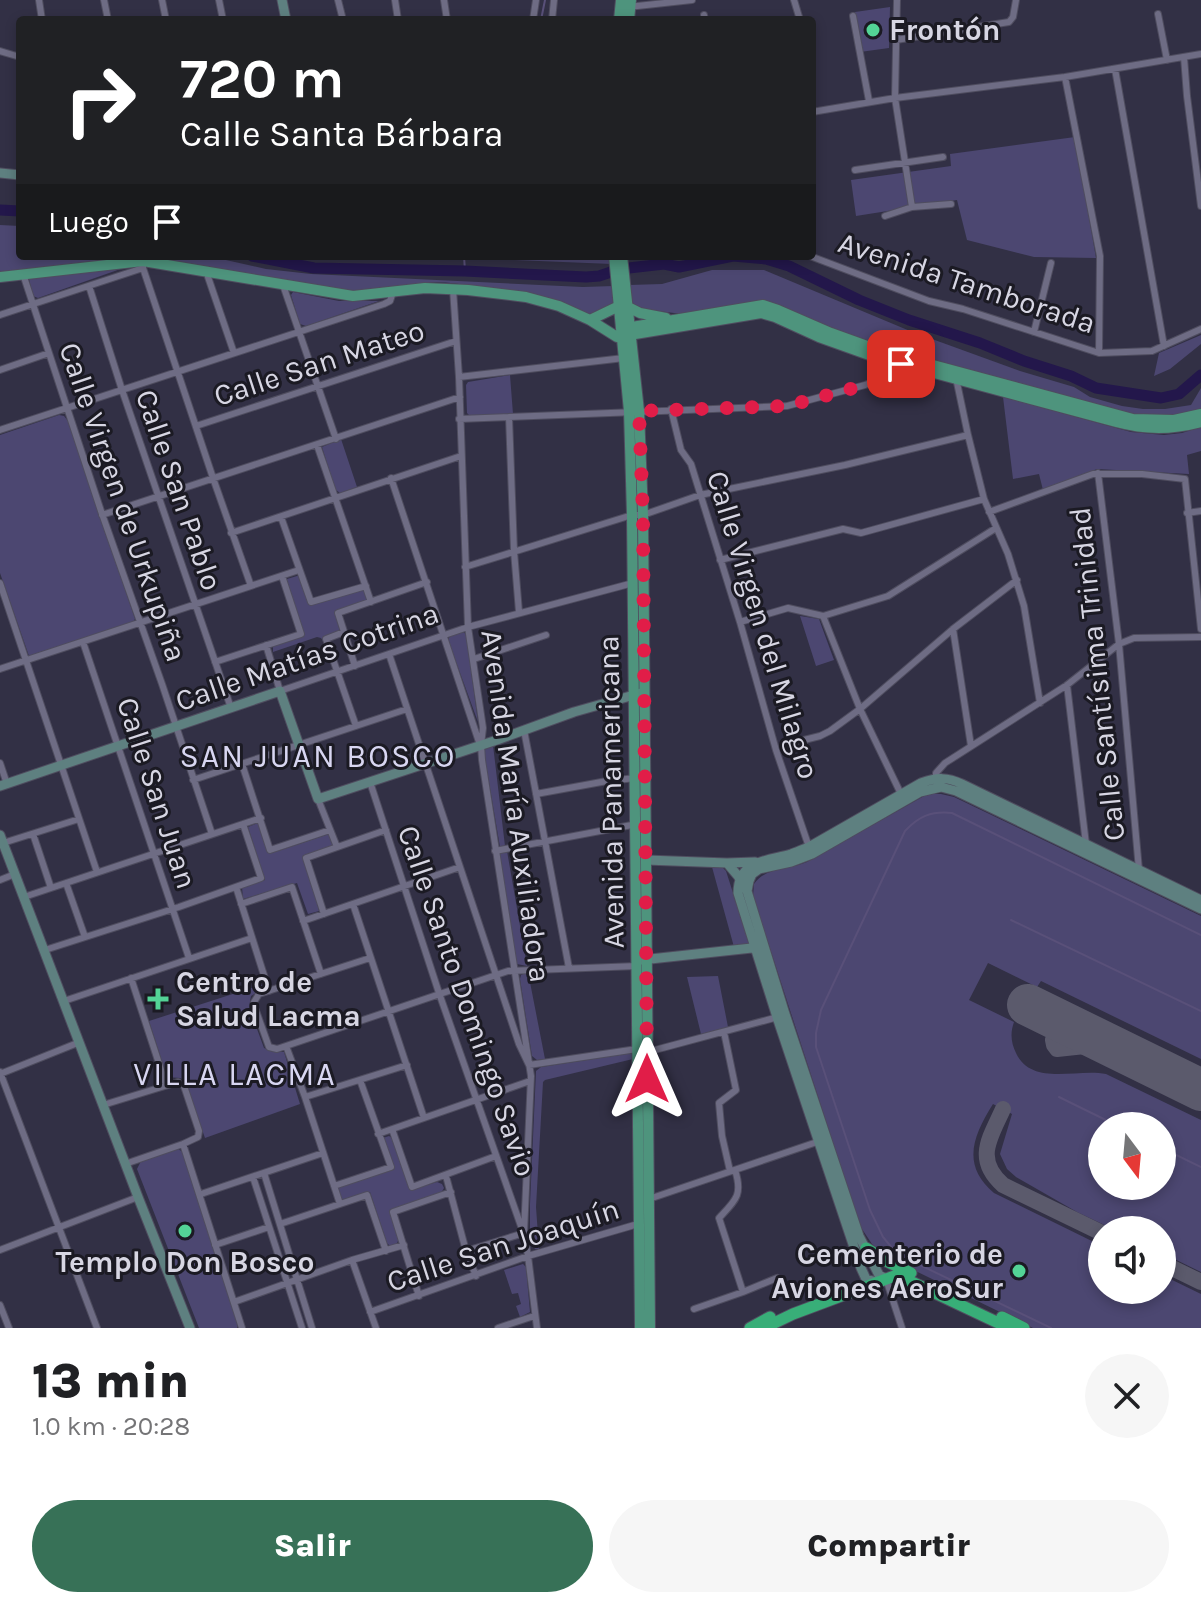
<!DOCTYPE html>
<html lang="es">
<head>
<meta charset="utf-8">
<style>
	body { margin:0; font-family:Karla,sans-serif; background:#f6f6f6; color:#202124; height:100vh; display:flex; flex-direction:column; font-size:30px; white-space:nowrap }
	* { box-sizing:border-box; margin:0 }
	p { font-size:26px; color:#757577 }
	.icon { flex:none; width:44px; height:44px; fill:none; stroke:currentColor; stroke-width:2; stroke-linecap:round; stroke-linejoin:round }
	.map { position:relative; height:1328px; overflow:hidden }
	.side { display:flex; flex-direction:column; background:#fff; flex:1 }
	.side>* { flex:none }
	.guide { position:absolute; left:16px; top:16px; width:800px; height:244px; border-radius:8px; box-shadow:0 4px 12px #0003; background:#202124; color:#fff; overflow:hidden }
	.needle { width:52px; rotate:164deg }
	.controls { position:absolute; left:1088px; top:1112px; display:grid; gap:16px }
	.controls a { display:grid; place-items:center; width:88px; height:88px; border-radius:50%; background:#fff; box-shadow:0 4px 12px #0003; font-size:40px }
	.pin { position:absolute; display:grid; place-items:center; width:68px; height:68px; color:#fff; margin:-34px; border-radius:16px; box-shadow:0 4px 12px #0006 }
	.me { position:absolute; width:88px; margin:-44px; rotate:0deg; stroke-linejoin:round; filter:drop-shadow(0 0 6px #0008) }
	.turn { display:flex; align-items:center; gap:28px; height:168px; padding:0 32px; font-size:36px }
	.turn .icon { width:104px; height:104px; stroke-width:2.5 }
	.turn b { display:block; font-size:56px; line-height:68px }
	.then { display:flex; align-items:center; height:76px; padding:0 32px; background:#0003; gap:16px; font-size:30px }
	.round { display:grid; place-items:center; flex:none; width:84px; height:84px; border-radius:42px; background:#f6f6f6 }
	.overview { display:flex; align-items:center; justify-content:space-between; height:136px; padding:0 32px }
	h1 { font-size:48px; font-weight:800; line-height:60px }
	.button { display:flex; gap:16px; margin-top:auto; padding:16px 32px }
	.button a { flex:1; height:92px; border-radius:48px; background:#377157; color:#fff; font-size:32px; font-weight:800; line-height:92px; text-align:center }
	.button a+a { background:#f6f6f6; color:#202124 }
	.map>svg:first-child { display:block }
	.green { fill:#4c4771; fill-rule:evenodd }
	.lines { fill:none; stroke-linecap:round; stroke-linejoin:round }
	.stream { stroke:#595079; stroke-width:2 }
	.river { stroke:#23174b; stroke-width:11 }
	.taxiway { stroke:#5b5a6c; stroke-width:16 }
	.runway { stroke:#5b5a6c; stroke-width:42 }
	.street-casing { stroke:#4f4d5f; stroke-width:8 }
	.secondary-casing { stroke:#4f4d5f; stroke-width:11 }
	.primary-casing { stroke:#4f4d5f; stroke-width:12 }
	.highway-casing { stroke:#4f4d5f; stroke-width:13 }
	.street { stroke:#6e6c84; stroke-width:6 }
	.secondary { stroke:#5e8080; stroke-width:9 }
	.primary { stroke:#4e947d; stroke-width:10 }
	.highway { stroke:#38ae78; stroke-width:11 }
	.route { stroke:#e11d48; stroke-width:14; stroke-dasharray:0 25.2 }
	.poi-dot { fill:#53d396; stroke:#1b1a23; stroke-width:3 }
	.labels { text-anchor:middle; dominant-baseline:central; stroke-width:6; stroke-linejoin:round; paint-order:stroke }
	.poi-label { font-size:30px; font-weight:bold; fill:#d7d6e3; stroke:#1b1a23; text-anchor:start }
	.street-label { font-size:30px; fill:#d7d6e3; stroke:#1b1a23 }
	.neighbourhood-label { font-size:32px; letter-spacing:2px; fill:#d8d6f1; stroke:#1b1a23 }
</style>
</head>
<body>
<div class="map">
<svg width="1201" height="1328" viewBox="0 0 1201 1328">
	<rect width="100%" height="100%" fill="#323045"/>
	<!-- green -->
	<path class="green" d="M890,7L889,48L860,52L855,12Z
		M1075,137L1096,258L1034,257L967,240L957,200L856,216L851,180L951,166L950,154Z
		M0,225L20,226V256H137L0,272Z
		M148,256H208L266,269L311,274L583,287L614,286L615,304L590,315C553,295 516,291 475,286C458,284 441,281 425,283C397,286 372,292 344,290Z
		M420,256H609L612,264Z
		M129,266L38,298L33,296L29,279Z
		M712,270H764L910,331L1020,371L1074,387L1090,397L1122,406L1143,409H1165L1191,405L1201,388V410L1170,417L1134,415L868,343L799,316L674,313L643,309L630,303L629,285L662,284Z
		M293,292L339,301H379L306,326L300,324L291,295Z
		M1201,335V344L1170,369L1154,376L1159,353Z
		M510,375L513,414L470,416L467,413L466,385L468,382Z
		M1003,397L1131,432L1164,435L1182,433L1201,427V451L1187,455L1189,474L1097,469L1043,490L1039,474L1013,479Z
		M59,415L64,416L68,421L135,619L133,622L29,656L0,573V435Z
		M341,439L357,487L340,493L335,489L322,447Z
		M297,576H299L311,605L362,589L364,590L367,601L335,612L340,632L323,641L321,638L317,637L273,652V646L301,636L286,581L287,579Z
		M800,616L819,619L834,660L816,666Z
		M463,632L466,634L478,722L448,640L450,636Z
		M493,745L505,846L500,847L483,747Z
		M932,794H941L954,797L1201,916V1059L1041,981L1037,987L988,963L969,1000L1014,1022C1010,1033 1011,1043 1016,1053C1032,1087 1077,1068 1106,1074L1201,1120V1272L1162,1253V1230H1115L1077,1212L1016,1177L1007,1169L1000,1154L1012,1114L993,1104C973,1136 961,1165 994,1193L1102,1246V1290H1162V1275L1201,1294V1328H1033L895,1261L872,1244L860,1226L753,896L754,884C765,867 789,870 807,862L924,796ZM1102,1126H1162V1186H1102Z
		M258,823L268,851H278L329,834L334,846L305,856L319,911L308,914L297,883L243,899L242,887L265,880L248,827Z
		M507,851L527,966L517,964L499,853Z
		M712,867H722L726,871L750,946L734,947Z
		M528,972L545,1059L537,1060L532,1056L520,979L521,975Z
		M718,976L728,1027L701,1034L687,977Z
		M264,984V988L251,996L249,1007L264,1048L273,1052H284L300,1104L205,1138L185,1081L180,1078L167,1077L149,1021Z
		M632,1053L633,1059L545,1080L543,1082L536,1207L539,1249H535L530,1241V1204L536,1071L541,1067Z
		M389,1136L392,1138L410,1189H413L437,1182L442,1184L444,1188L441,1193L391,1210L390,1213L399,1239L396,1245L390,1246L387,1243L370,1192L341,1200L337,1188L389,1168L383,1138Z
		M178,1149L183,1152L238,1323L237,1328H199L137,1169L141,1161Z
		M523,1264L526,1267L530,1312L520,1317L516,1306L521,1304L518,1293L512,1294L504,1270Z"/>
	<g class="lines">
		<!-- stream -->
		<path class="stream" d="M541,20L545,0
			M464,256L465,271
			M1011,920L1201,1011
			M1059,1097L1118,1126
			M1162,1148L1201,1167
			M1051,1328L897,1254L883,1237L870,1210L816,1047V1033L821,1010L905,831C919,816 931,811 952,813L1201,935"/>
		<!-- river -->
		<path class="river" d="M0,210L20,211
			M252,256L314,268L465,271L586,277L599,276L620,269L664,264L679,267L733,256L766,259L789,266L859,300L909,320L980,343L1024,361L1071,376L1096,388L1161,398L1179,394L1201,375"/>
		<!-- taxiway -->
		<path class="taxiway" d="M1053,1040L1054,1045L1057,1049L1094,1045L1114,1047
			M1003,1109C990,1138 974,1159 1003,1185L1102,1233
			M1162,1263L1201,1282"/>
		<!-- runway -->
		<path class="runway" d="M1028,1005L1201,1090"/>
		<!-- street casing -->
		<g class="street-casing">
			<path id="street" d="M39,0L42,20
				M104,0L108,20
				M162,0L166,20
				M219,0L223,20
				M338,0L343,20
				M395,0L398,20
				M444,0L447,20
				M794,0L800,20
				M897,0L895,98L912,207
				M628,7L692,0
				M1158,14L1167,60
				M704,15L705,20
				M853,16L869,101
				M533,20L536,0
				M552,20L554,0
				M896,40L1009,22L1013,17L1016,0
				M0,51L20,57
				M1184,57L1187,96L1201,206
				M1115,69L1164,346
				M1065,77L1100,256L1099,353
				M812,112L895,98L1065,77L1201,54
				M855,170L943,157
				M885,216L912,207L951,204
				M810,256L929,301L963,309L1099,353L1152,351L1201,329
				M143,261V268L213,478L251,586
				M209,271L208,277L234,353
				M23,274L101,511L162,684L212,834
				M283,285L336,439
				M89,286L122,390L231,708
				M453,289L459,377L468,627L483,728L481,745L482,760L531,1076L524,1233L528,1256L537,1328
				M0,315L143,268
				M1034,332L1051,263
				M0,370L49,353
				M459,377L624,358
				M956,378L968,435L984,499L1008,554L1024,606L1040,703
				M671,409L681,450L691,464L740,622L776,750L809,847
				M509,417L514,551L519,612
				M459,419L787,406L865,385L894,374L899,370L901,364
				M196,426L456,341
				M0,430L384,304L390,301L393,292
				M317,445L371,602
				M1098,473L1119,644L1139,870
				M391,478L479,742
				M989,512L1093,474H1142L1185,479L1201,629
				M1187,513L1201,511
				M102,515L460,397
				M281,517L311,602L366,586
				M231,533L461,456
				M720,560L843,529L861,533L984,499
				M465,567L632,515H643L700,495L845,465L968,435
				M0,583L97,872
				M823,616L860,709L901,794
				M740,622L788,608L823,616L888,596L996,528
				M953,629L971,746
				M344,632L326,639L356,726
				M83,642L189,958
				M266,645L280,691L468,627L633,583
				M389,654L519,1044L529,1065L637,1049L655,1050L778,1017
				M474,659L546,635
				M215,662L301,634L282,576
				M355,666L338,613L427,582
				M0,669L299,570
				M1067,685L1086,844
				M524,730L569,968
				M800,741L820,736L830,731L860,709L953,629L1017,580
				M0,763L7,784
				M242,764L270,850L330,830
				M193,780L407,709
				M370,782L439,993L522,1229
				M936,782V773L945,763L1067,685L1119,644L1134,638L1201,637
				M536,794L607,781L636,778
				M318,799L337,847
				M33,834L51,888
				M3,843L79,819
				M495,851L637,824
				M0,880L15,874
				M66,883L85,937
				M236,887L269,991
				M24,897L261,818
				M241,904L292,887L321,974
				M353,904L424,1118
				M324,914L306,858L386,830
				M303,921L460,867
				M45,950L179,907L261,878L243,824
				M370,958L259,994L254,1002L255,1008L269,1047L277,1049L508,971L637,966
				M131,978L166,1085
				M64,1001L252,938
				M724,1032L736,1090L719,1103L722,1136L730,1171
				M286,1046L305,1097L340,1204
				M0,1072L97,1328
				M0,1074L80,1042
				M305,1097L407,1065
				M103,1105L178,1082L184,1086L199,1131L198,1137L183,1144L125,1164
				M392,1129L412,1187L496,1156
				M378,1134L530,1081
				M183,1144L242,1328
				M735,1170C743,1195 736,1200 719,1218L743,1292
				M264,1173L312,1328
				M446,1176L466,1251L476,1276
				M253,1177L302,1328
				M334,1186L391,1167L360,1080
				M201,1194L323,1153
				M649,1199L820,1141
				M280,1224L367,1195L386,1251
				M215,1245L269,1227
				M0,1250L138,1197
				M466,1251L524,1233
				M352,1260L376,1328
				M886,1279L902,1328
				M419,1296L393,1212L451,1192
				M234,1302L352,1260L404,1245
				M0,1305L9,1328
				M694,1309L743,1292L777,1278
				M370,1312L528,1256L638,1224
				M498,1328L534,1316"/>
		</g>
		<!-- secondary casing -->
		<g class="secondary-casing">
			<path id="secondary" d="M282,0L286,20
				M0,173L20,175
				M0,786L280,691L318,799L497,740L574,712L641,693
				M0,835L138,1197L190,1328
				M646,860L727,863L755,862
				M727,863L738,876L747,891L785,1014L859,1236L879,1275L886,1279
				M747,891L749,881L752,874L759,869L791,862L812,854L920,792L941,787L956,791L1201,909
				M641,960L761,947
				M876,1282L866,1279L861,1268L777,1017L738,893C738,860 767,861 791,854C797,852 803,849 809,847L921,783C937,777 947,777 962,784L1201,900"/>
		</g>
		<!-- primary casing -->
		<g class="primary-casing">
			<path id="primary" d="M619,20L621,0
				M629,20L631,0
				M614,256L629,411L632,515L640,1328
				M622,256L639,411L643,515L650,1328
				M0,277L143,261L353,296L425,288L468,290L526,297L559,306L590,320L617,337L761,313L775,317L819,337L875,357L1116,422C1146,430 1171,430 1201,422
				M628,307L640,313L666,318
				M590,320L619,306
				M626,328L763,305L778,310L831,333L881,351L1133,419L1174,420L1201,414"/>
		</g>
		<!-- highway casing -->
		<g class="highway-casing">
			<path id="highway" d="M866,1248L888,1262L911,1273
				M1002,1317L1024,1328
				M750,1328L770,1317
				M764,1328L793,1314L897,1275L1009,1328"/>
		</g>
		<!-- street -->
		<use href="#street" class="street"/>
		<!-- secondary -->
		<use href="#secondary" class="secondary"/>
		<!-- primary -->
		<use href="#primary" class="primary"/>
		<!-- highway -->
		<use href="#highway" class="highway"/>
	</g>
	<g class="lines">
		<!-- route -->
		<path class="route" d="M647,1079L643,515L639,411L787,406L865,385L894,374L899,370L901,364"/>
	</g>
	<!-- markers -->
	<g class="poi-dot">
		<circle cx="873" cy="30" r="8"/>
		<path d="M154 987h8v8h8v8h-8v8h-8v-8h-8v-8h8z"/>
		<circle cx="185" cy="1231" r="8"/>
		<circle cx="1019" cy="1271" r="8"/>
	</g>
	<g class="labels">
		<!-- poi labels -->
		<g class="poi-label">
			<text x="889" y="30">Frontón</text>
			<text x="176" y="982">Centro de<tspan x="176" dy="34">Salud Lacma</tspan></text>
			<text x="1003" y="1254" text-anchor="end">Cementerio de<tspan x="1003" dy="34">Aviones AeroSur</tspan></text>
			<text x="185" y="1262" text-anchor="middle">Templo Don Bosco</text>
		</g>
		<!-- street labels -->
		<g class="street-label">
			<text transform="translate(967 283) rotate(18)">Avenida Tamborada</text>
			<text transform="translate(319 363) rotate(-18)">Calle San Mateo</text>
			<text transform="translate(179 490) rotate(71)">Calle San Pablo</text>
			<text transform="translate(123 502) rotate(71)">Calle Virgen de Urkupiña</text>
			<text transform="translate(763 625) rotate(73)">Calle Virgen del Milagro</text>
			<text transform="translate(307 657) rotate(-19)">Calle Matías Cotrina</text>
			<text transform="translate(1097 674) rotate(-96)">Calle Santísima Trinidad</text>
			<text transform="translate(611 792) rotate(-91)">Avenida Panamericana</text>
			<text transform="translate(157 793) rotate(72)">Calle San Juan</text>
			<text transform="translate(516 806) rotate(82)">Avenida María Auxiliadora</text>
			<text transform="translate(467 1001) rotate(71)">Calle Santo Domingo Savio</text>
			<text transform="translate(503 1245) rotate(-18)">Calle San Joaquín</text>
		</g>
		<!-- neighbourhood labels -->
		<g class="neighbourhood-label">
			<text x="318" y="756">SAN JUAN BOSCO</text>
			<text x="235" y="1074">VILLA LACMA</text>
		</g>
	</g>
</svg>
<div class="controls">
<a><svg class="needle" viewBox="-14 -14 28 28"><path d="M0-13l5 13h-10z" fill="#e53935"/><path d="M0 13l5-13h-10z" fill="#757577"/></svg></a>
<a><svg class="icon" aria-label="sound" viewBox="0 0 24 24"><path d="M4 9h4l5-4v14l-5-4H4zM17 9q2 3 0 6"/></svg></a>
</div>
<div class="pin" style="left:901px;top:364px;background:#d93025"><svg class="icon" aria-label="arrive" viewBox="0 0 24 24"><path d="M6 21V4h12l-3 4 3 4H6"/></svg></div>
<svg class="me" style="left:647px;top:1079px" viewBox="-20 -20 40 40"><path d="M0-17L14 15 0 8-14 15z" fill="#e11d48" stroke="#fff" stroke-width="4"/></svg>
<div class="guide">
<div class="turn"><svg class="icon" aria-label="right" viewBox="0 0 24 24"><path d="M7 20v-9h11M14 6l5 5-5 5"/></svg><div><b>720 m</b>Calle Santa Bárbara</div></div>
<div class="then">Luego<svg class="icon" aria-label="arrive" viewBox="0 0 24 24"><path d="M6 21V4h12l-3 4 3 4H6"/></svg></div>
</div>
</div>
<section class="side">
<div class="overview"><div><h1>13 min</h1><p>1.0 km · 20:28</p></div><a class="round"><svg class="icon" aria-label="close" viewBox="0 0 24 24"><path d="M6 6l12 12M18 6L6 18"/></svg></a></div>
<div class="button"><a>Salir</a><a>Compartir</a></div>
</section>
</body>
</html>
